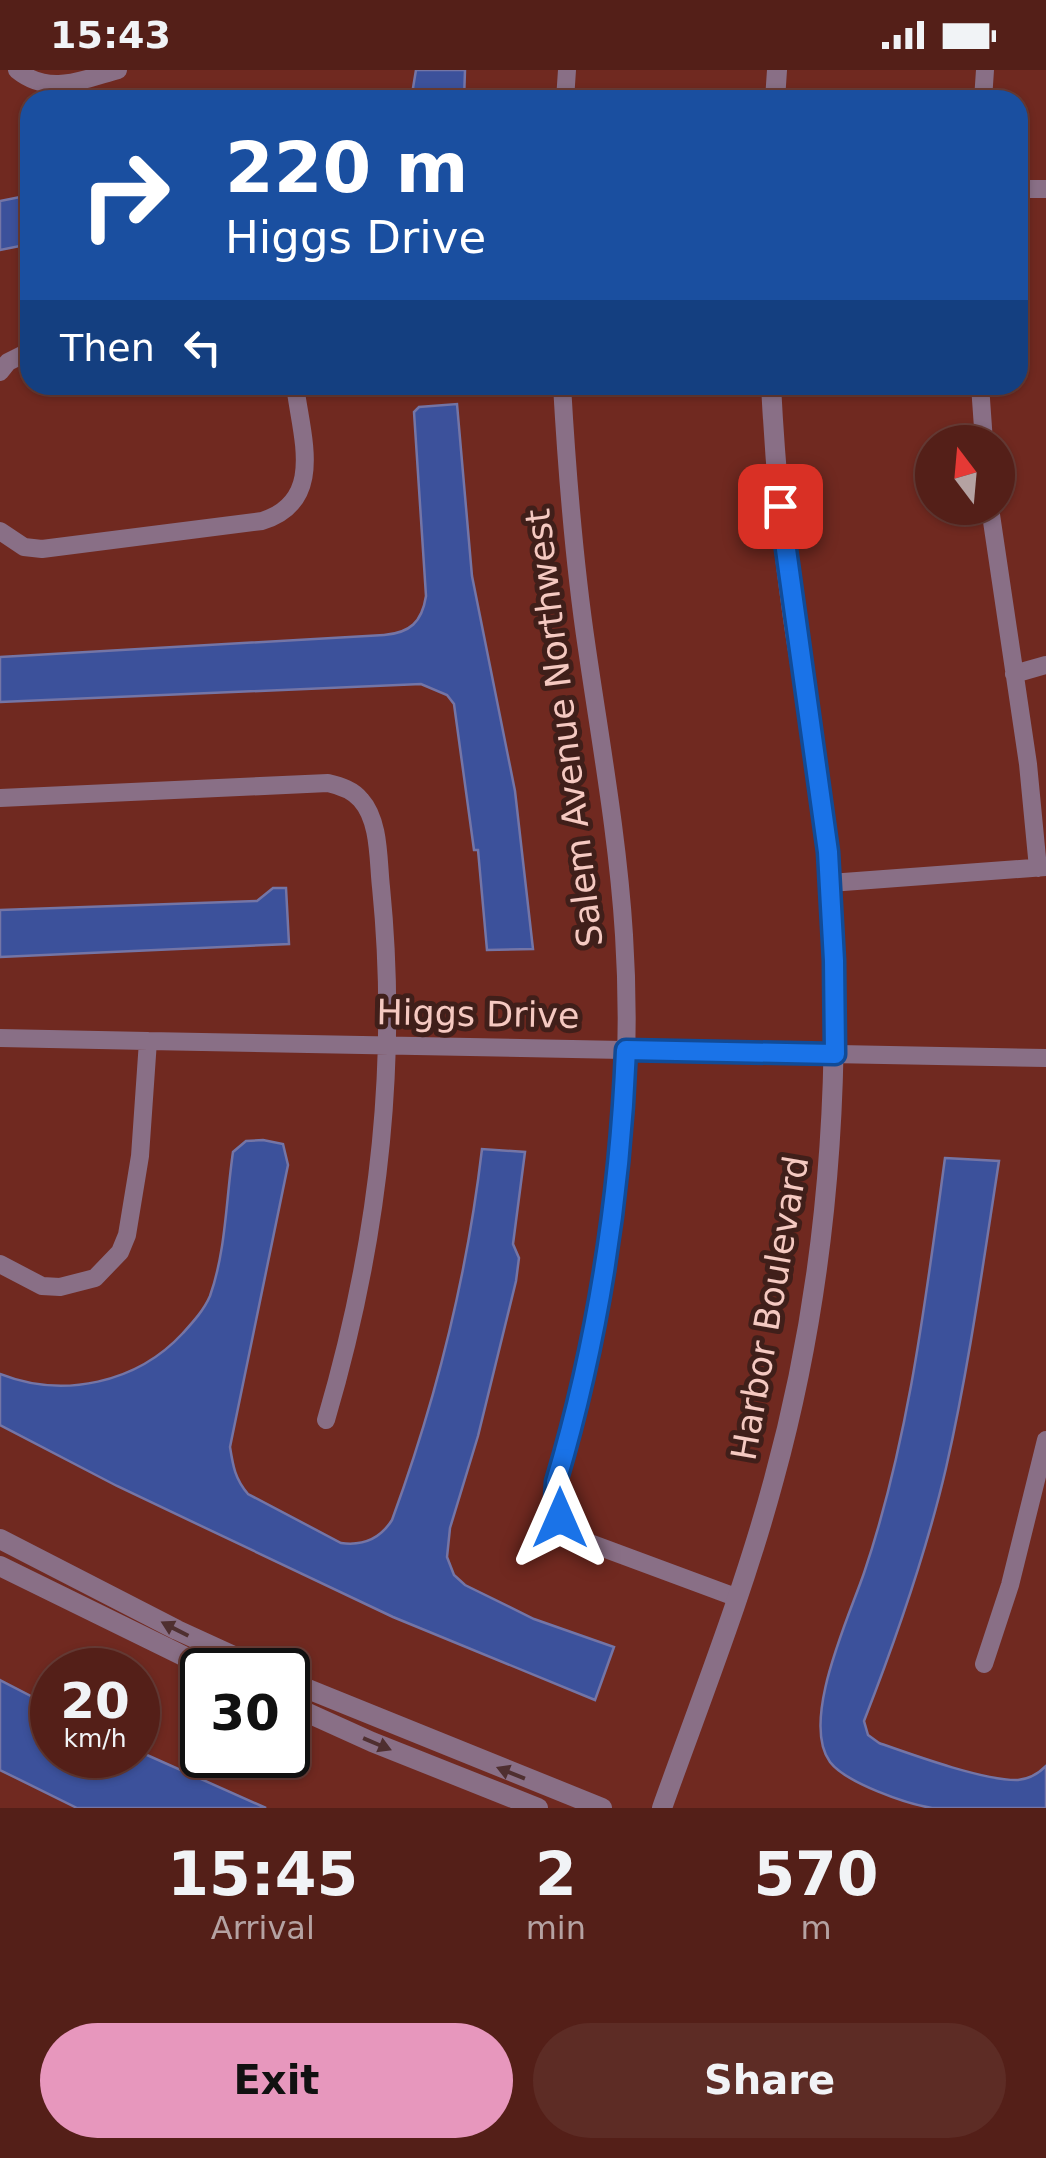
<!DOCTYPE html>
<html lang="en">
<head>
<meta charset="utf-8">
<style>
	body { margin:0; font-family:"DejaVu Sans",sans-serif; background:#5d2c25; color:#f1f3f6; height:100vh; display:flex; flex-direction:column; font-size:38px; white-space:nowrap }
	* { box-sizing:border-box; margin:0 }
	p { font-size:32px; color:#b5a2a2 }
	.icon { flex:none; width:55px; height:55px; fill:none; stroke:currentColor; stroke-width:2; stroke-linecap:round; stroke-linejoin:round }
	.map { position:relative; height:1738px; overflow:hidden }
	.sheet { display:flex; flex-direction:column; background:#541f18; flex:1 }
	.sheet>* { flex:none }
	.hud { position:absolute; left:20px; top:20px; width:1008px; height:305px; border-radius:30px; box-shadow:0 2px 8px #0004,0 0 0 2px #6a3d37; background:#1a4fa0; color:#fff; overflow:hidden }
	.needle { width:65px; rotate:344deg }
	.buttons { position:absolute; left:915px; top:355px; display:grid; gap:20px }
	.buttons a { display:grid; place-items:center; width:100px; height:100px; border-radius:50%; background:#541f18; box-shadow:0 2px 8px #0004,0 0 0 2px #6a3d37; font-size:50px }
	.speed { position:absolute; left:30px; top:1578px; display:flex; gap:20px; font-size:50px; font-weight:700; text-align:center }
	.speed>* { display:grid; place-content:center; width:130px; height:130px; border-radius:50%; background:#541f18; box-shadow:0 2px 8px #0004,0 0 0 2px #6a3d37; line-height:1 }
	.speed small { font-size:25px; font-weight:400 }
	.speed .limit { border:5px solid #111; border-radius:15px; background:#fff; color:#111 }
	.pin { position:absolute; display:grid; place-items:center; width:85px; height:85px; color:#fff; margin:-42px; border-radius:20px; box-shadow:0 5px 15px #0006 }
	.me { position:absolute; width:110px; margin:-55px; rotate:0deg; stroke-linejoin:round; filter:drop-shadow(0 0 8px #0008) }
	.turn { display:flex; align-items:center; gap:35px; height:210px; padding:0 40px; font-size:45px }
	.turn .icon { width:130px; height:130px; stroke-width:2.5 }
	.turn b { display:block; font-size:70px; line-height:85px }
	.then { display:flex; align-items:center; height:95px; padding:0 40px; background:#0003; gap:20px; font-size:38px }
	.eta { display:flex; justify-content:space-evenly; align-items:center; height:170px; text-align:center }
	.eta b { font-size:60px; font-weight:700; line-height:70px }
	.action { display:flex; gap:20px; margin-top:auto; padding:20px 40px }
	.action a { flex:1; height:115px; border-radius:60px; background:#e797bd; color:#111; font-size:40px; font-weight:700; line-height:115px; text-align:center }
	.action a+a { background:#5d2c25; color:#f1f3f6 }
	.status { display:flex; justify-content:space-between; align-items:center; height:70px; padding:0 50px; background:#541f18; direction:ltr }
	.status svg { height:28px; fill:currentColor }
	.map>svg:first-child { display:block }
	.water { fill:#3c519b; stroke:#7475a6; stroke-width:2.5 }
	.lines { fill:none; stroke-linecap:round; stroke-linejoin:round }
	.minor { stroke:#896f86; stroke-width:18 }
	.tertiary { stroke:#896f86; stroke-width:20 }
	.oneway { fill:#4f2f30 }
	.route-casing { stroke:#114b97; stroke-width:25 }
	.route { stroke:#1a73e8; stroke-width:18 }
	.labels { text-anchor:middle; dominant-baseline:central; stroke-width:10; stroke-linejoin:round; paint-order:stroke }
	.street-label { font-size:35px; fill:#f5c9c1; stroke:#401f1a }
</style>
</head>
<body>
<div class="status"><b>15:43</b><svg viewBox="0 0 49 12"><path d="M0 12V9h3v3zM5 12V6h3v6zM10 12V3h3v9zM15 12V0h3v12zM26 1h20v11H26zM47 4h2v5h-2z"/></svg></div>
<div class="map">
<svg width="1046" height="1738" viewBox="0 0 1046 1738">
	<rect width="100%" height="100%" fill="#702920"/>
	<!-- water -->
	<path class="water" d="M416,0H465L464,30H411Z
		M30,125V174L0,180V131Z
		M457,334L472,506L515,721L533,879L487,880L478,780H474L454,634L447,625L421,614L0,632V587L384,565C410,563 422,552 426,526L414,342L419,337Z
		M273,818H286L289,874L0,887V840L257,831Z
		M263,1070L283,1074L288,1095L230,1377C233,1396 235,1409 248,1424L341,1473C363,1476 380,1469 392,1450C436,1330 467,1207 482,1079L525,1082L513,1174L519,1188L516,1211L478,1366L450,1458L447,1487L454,1505L465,1515L534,1549L614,1577L595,1630L393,1547L117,1416L0,1355V1304C63,1329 137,1313 183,1263C193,1252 204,1240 210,1226C226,1181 226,1129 233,1082L246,1071Z
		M945,1088L999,1091C983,1194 969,1297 946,1398C926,1484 896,1569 864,1651L868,1665L879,1673C913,1685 985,1711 1018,1710C1030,1709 1038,1704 1046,1696V1738C1009,1738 969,1738 932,1738C907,1734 846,1713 830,1692C800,1651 849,1547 864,1503C909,1370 926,1227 945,1088Z
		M0,1610L52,1637V1685H138V1681L266,1738H77L0,1700Z"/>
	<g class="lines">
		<!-- minor -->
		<path class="minor" d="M17,0C49,26 82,10 118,0
			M565,30L567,0
			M983,30L985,0
			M1018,119H1046
			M0,302L8,292L30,281
			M562,315C567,403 574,492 587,579C601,675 618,769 624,865C636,1050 607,1235 556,1412C554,1441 562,1457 587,1472L738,1528
			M980,315L984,372
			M990,438L1028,694L1038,798
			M0,461L24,477L42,479L262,451C326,431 301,366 295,315
			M1014,604L1046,595
			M0,728L328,713C341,716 353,720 361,730C380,751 378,791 381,817C399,997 377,1177 326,1350
			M830,813L1046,797
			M0,968L148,971L140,1086L127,1165L120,1182L95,1208L60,1217L42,1216L0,1194
			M148,971L1046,988
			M984,1594L1010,1515L1046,1370"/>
		<!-- tertiary -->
		<path class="tertiary" d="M775,30L777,0
			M0,1469L177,1560L264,1600
			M0,1496L212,1600
			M288,1611L602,1738
			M288,1634L372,1672L538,1738
			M662,1738C701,1629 744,1521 774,1409C827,1216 842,1016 830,817C825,727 806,638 793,548C782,471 775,393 771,315"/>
	</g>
	<!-- one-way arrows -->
	<defs><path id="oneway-solid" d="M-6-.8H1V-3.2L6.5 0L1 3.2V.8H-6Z" transform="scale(2.5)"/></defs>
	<g class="oneway">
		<use href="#oneway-solid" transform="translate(175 1559) rotate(-153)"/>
		<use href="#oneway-solid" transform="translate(377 1674) rotate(23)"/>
		<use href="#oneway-solid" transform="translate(511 1703) rotate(-158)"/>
	</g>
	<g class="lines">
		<!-- route casing -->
		<g class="route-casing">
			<path id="route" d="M560,1448L555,1431L556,1412C598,1271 620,1128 626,980L835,984L834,891L828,782L780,436"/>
		</g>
		<!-- route -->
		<use href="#route" class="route"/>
	</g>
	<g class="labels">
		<!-- street labels -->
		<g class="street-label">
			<text transform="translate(564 658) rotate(-97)">Salem Avenue Northwest</text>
			<text transform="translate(478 944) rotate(1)">Higgs Drive</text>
			<text transform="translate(770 1238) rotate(-80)">Harbor Boulevard</text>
		</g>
	</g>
</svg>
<div class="buttons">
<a><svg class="needle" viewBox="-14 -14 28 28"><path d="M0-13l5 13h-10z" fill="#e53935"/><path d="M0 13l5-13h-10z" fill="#b5a2a2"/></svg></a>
</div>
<div class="speed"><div>20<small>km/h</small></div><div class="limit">30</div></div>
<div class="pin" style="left:780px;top:436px;background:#d93025"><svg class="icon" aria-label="arrive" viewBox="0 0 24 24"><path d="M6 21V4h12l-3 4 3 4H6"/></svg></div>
<svg class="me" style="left:560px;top:1448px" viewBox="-20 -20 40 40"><path d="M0-17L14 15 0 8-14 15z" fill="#1a73e8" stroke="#fff" stroke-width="4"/></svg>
<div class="hud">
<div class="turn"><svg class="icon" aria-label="right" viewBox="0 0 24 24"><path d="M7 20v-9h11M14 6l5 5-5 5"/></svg><div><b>220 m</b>Higgs Drive</div></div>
<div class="then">Then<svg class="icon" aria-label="left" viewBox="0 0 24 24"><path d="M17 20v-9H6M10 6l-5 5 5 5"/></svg></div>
</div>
</div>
<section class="sheet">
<div class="eta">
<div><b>15:45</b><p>Arrival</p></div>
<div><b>2</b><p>min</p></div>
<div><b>570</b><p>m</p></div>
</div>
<div class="action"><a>Exit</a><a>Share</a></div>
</section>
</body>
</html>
